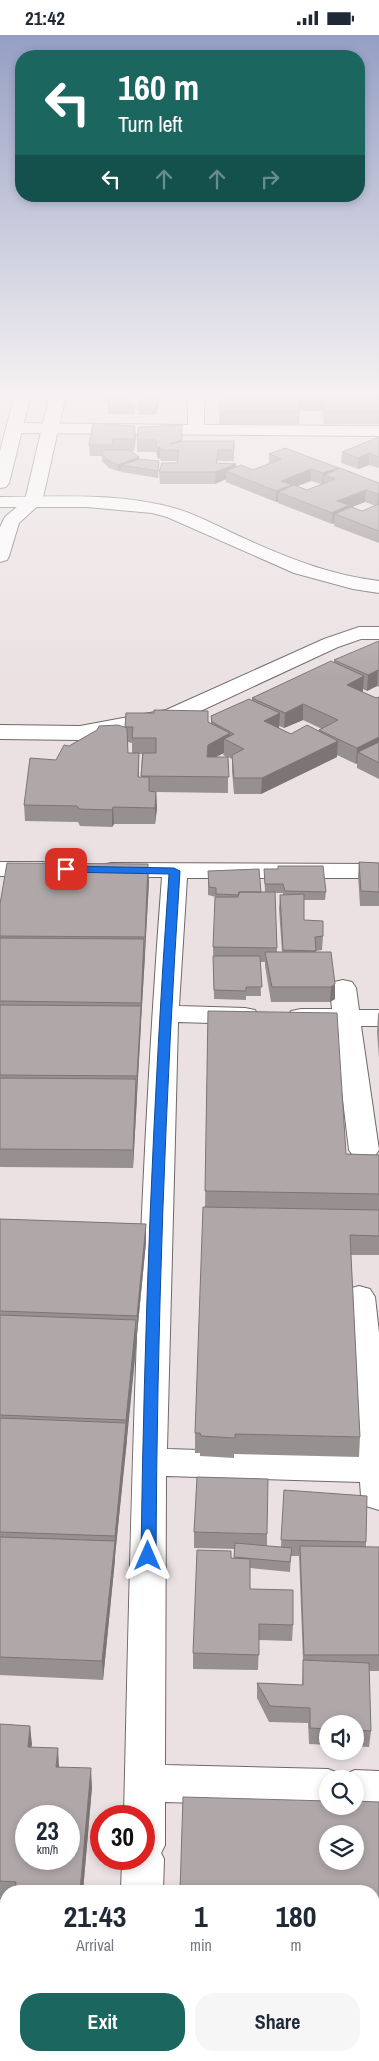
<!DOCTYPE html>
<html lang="en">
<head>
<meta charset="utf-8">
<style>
	body { margin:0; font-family:"Archivo Narrow",sans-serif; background:#f6f6f7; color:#1f2937; height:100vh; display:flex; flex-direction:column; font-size:19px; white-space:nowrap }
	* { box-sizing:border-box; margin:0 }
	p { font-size:16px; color:#747a83 }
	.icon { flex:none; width:28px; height:28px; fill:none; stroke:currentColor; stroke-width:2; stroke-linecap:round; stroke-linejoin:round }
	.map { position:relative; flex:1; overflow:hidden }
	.drawer { position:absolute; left:0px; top:1850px; width:380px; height:176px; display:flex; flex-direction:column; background:#fff; border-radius:20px 20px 0 0; box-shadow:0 2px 8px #0003 }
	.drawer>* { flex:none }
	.hud { position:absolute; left:15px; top:15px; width:350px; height:152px; border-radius:20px; box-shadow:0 2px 8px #0003; background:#1b665f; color:#fff; overflow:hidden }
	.fabs { position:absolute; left:319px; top:1680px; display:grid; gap:10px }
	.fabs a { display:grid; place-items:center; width:45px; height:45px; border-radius:50%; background:#fff; box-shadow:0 2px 8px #0003; font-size:25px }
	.speed { position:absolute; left:15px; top:1770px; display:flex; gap:10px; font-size:25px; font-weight:700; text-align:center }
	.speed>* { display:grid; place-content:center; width:65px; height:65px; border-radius:50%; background:#fff; box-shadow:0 2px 8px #0003; line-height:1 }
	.speed small { font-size:12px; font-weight:400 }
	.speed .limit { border:8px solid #d22; background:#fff; color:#111 }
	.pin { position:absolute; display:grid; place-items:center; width:42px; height:42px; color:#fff; margin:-21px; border-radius:10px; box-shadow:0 2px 8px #0006 }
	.me { position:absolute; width:55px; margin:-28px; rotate:0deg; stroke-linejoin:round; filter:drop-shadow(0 0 4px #0008) }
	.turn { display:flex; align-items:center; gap:18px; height:105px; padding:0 20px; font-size:22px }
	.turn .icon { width:65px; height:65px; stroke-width:2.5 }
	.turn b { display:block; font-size:35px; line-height:42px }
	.lanes { display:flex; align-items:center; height:48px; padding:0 20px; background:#0003; justify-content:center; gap:25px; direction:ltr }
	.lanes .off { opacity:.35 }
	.eta { display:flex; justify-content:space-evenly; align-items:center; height:85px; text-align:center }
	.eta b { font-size:30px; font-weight:700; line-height:35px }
	.cta { display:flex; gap:10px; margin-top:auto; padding:10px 20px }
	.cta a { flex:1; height:58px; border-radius:20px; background:#1b665f; color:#fff; font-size:20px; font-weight:700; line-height:58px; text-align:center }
	.cta a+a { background:#f6f6f7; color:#1f2937 }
	.status { display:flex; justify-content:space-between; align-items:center; height:35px; padding:0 25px; background:#fff; direction:ltr }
	.status svg { height:14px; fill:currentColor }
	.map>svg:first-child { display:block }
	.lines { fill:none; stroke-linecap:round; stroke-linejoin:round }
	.minor-casing { stroke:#70686a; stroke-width:2 }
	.tertiary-casing { stroke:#70686a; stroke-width:2 }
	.minor { fill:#fff; fill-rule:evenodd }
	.tertiary { fill:#fff; fill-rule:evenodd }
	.wall { fill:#979091; fill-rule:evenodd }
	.shaded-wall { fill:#7b7576 }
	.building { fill:#b0a7a9; stroke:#7b7576; fill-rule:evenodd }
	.route { fill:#1a73e8; stroke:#114b97 }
</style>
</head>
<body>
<div class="status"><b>21:42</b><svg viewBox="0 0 49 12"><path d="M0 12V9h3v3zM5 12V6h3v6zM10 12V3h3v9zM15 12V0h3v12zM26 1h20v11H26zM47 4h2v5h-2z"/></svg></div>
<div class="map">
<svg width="379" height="2026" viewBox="0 0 379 2026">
	<rect width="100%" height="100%" fill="#ebe1e3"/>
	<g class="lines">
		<!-- minor casing -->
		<g class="minor-casing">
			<path id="minor" d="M188,359H204V390L379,391V401L14,398L6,393L14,388L188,390Z
				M0,462C59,462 119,457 177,474C198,480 219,492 239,501C285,522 329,540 379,546V558L353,554L294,538L167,482L152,478L87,472H0Z
				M359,592H379V604H361L338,612L181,685L115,700L80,705L0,704V690L80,691L166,675L324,604Z
				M0,827H43L52,829L55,834L52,839L43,841H0Z
				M111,828L379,829V843H187L179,971L245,973L255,975L258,981L255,987L245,989L178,987L167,1414L357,1420L343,1262L348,1254L359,1251L370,1254L375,1262L379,1298V1475L366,1471L361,1461L360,1447L166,1441L165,1730L328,1734L343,1740L355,1735L379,1736V1774L351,1771H355V1744H328V1772L165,1767V1810L161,1818L164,1824L163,1856H121L122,1824H144V1781H124C131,1468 138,1155 162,842H111L102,840L99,835L102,830Z
				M343,945L352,947L356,953L359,975H379V991H361L379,1115L374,1122L364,1125L354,1122L349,1115L334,991L301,990L291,988L288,982L291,976L301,974H332L330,953L334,947Z
				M114,2020H160L159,2026H113Z"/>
		</g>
		<!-- tertiary casing -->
		<g class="tertiary-casing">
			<path id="tertiary" d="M15,359H31L9,448L6,452L0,453V416Z
				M50,359H66L42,467L19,488L9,521L7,525L0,527V492L5,482L25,465Z"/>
		</g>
		<!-- minor -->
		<use href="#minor" class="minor"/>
		<!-- tertiary -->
		<use href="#tertiary" class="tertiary"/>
	</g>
	<!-- wall -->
	<path class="wall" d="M104,359H125V364L130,369H135V379H108L109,368H104Z
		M142,359H161L156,380H139V367H141Z
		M219,359H379V389H324L322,376H300L299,389H219Z
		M135,391L134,416H130L139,424L159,426L158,443L121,437V436H118L109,433L102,426V421H90L89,410Z
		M379,402V433L369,430L358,434L341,428L342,417Z
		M137,405L182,406L234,415V426H217V428L236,429V432L253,435L269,429V419L339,434L379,448V508L334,491V488L332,489L278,468V467H276L226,447V444L215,449H160L159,437L177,428V426H161L160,423L158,424L156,417H137ZM311,446L321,449L307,455L297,451ZM365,467L376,471L362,476L351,472Z
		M379,606V652L377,651L367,656L363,654V656L362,657L376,663L379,662V744L357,733V728L356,729L337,720V722L261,759H234L232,736V724L228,722V758L156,757L157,773L155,789H114L112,792L80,791L78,787L25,786L24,770L56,725L125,693L126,678L208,687L211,689V681L252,665V663L334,627V625ZM303,685L322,694L319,695L318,696L291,699L279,693V691L284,693ZM128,707L132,708V718H128ZM224,718L223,720L227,722H215ZM139,719H142L141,742H139Z
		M359,827L379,828V871H360L358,841Z
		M264,834L326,857L325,865H304V885L323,901L322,915L316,916V917H331L335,964L330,967H271L265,931V927H260L261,961H246V965L214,964L213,912L216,862L208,860V836L261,857H265ZM275,858H283V860H280L279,874L282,917H277Z
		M149,846L133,1133L0,1132V869Z
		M208,976L346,1119L379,1120V1220H351L360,1402L359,1422L234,1419V1423L200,1421V1418H195V1398L205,1172Z
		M378,978H379V1023L377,997Z
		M0,1184L146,1189V1207L103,1645L0,1640Z
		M284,1455L366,1507V1512H379V1636H369L371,1696L369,1712L355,1711V1689H328V1710L309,1709L308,1688L269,1687L257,1663V1648L302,1650L303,1626L299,1521H291L290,1537L250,1533V1554L293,1590L292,1606L259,1605L258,1635L193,1634V1618L231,1523H234L235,1514L194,1513V1497L267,1499V1511L281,1512Z
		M0,1689L30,1691L31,1712L59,1732L92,1752L83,1856H6V1865L0,1864Z"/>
	<!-- shaded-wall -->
	<path class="shaded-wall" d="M159,359H161L156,380V374Z
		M135,391L136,402L134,416V404Z
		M160,412V423L158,424L157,413Z
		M218,415L216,437L236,429V440L226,436V444L215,449L216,428Z
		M369,418V430L358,434V423Z
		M139,422V429L121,430V436H118V430Z
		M339,433L338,444L324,440L323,450H322L323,438Z
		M311,434V446L292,453L278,457V467H276V456L281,446Z
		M366,455L365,467L335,479L334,488L332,489V478L337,466Z
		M378,459H379V470L377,471Z
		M378,635L377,651L367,656L368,640Z
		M364,641L363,656L346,665L347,650Z
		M303,669V685L284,693L285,678Z
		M280,678L279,694L264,686Z
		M230,698V707L224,704V718L208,726L207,722L208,710Z
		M379,702V717H358L357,728L356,729L357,713Z
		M338,706L337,722L261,759L262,743Z
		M156,757L157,773L155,789V773Z
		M113,772L114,789L112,792V775Z
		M148,829L149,846L145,919V902Z
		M144,904L145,921L141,985V968Z
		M335,949V964L330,967L331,952Z
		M141,971V988L137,1059V1041Z
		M136,1044L137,1061L133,1133V1115Z
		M146,1189V1207L137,1300V1281Z
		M136,1285L137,1303L127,1404L126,1385Z
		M126,1388L127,1406L115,1520V1501Z
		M115,1506V1525L103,1645L102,1626Z
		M30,1691L32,1709L29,1730L28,1712Z
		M58,1713L59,1732L57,1751L56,1732Z
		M91,1733L92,1752L83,1856H80Z"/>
	<!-- building -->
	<path class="building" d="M104,359H125L124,364H129L128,369H135V373H108L110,361H104Z
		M142,359H159L156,374H138L139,367H145L141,366Z
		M219,359H379V376H325L323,363H298L300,376H219Z
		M93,388L135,391L134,404H113L112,410H89Z
		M182,390V405L170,409L183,406H234V415H218L216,428L236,429L215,437H159L162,428H177L179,415H161L160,412L157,413L156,405H137L138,392Z
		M379,402V422L369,418L358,423L342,417Z
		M285,413L339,433L323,438L311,434L281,446L292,450L276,456L226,436L241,430L253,435L281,424L269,419Z
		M103,415H129L139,422L118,430L109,426L102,419Z
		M140,424L159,426L158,436L121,430Z
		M340,433L379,448V459H378L366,455L337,466L349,470L332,478L278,457L294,450L307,455L335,444L324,440Z
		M379,469V496L335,479L351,472L362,476Z
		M379,606V636L378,635L368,640L334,625Z
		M331,626L364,641L347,650L376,663L379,662V702L357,713L319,695L338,685L303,669L285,678L252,663Z
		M249,664L280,678L264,686L291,699L307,690L338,706L262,743H234L232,720L244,714L224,704L234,699L212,687L211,681Z
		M154,675L208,676V687L230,698L208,710L207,722H228L229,742L141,741L143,718H156V703H132L133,692H125L126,678H154Z
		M118,690L127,693L128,718H139L138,742H149V756L156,757L155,773L113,772L112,775L79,774L77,771L24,770L30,723L56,725L64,710L69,711L97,695L99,691Z
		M379,707V728L358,717Z
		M359,827L379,828V857L361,856Z
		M7,828L148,829L145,902L0,901V869Z
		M278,831H323L326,857L285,856L283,849H265L264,834H278Z
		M259,834L261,857H239V860L216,859V853L209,852L208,836Z
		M239,857H275L277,913L213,912L215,862H238Z
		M304,859V885L323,886V901L315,902L316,916L283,915L280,860Z
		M0,903L144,904L141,968L0,966Z
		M265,917H331L335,949L331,952H272Z
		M213,921H260L262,952H246V956L214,955Z
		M0,970L141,971L137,1041L0,1040Z
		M208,976L337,978L346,1119L379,1120V1159L205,1156Z
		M0,1043L136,1044L133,1115L0,1114Z
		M203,1172L379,1175V1201L350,1200L360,1402L235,1399V1403L201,1401L200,1398H195Z
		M0,1184L146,1189L137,1281L0,1276Z
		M0,1280L136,1285L126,1385L0,1380Z
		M0,1383L126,1388L115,1501L0,1497Z
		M197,1442L268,1444L267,1499L194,1497Z
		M284,1455L367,1461L366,1507L281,1505Z
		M0,1502L115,1506L102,1626L0,1622Z
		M235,1508L292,1513L290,1527L234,1522Z
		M300,1511L379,1512V1620H304Z
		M197,1515L231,1516V1523L250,1524V1554L293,1555V1590L259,1589V1620L193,1618Z
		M303,1625L369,1628L371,1696L355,1695V1689H328V1694L310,1693V1673L270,1671L257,1648L303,1650Z
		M0,1689L30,1691L28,1712L58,1713L56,1732L91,1733L80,1856H15L16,1847L0,1846ZM26,1781H69V1824H26Z
		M183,1762L328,1766V1771H355V1766L379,1767V2026H174V2020H374V1856H180ZM328,1799H355V1826H328Z"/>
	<!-- sky -->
	<linearGradient id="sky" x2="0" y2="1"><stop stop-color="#959fc4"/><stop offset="0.56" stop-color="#f6f2f2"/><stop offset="1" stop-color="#f6f2f2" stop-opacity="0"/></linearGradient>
	<rect width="379" height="642" fill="url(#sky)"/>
	<!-- route -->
	<path class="route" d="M66,831L174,833L180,836C165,1064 157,1293 156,1521L154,1526L148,1527L143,1526L141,1521C144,1294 153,1066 169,839L62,837L61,834Z"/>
</svg>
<div class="fabs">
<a><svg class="icon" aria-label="sound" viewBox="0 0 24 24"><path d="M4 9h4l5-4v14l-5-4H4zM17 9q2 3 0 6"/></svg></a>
<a><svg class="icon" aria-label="search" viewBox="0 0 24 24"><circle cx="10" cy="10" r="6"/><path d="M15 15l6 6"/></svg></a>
<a><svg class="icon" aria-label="layers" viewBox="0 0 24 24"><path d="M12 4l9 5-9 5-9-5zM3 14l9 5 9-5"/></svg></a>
</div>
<div class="speed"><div>23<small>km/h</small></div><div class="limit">30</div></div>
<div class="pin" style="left:66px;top:834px;background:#d93025"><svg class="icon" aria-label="arrive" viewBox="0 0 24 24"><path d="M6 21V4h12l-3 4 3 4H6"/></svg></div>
<svg class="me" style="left:148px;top:1521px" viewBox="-20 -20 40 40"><path d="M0-17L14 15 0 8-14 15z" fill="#1a73e8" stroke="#fff" stroke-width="4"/></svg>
<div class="hud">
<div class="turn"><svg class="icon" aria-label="left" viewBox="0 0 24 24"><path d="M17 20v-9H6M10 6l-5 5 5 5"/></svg><div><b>160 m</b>Turn left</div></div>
<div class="lanes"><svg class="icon" aria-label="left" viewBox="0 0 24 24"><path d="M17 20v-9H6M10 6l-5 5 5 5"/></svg><svg class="icon off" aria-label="ahead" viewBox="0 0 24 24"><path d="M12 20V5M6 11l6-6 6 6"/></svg><svg class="icon off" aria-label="ahead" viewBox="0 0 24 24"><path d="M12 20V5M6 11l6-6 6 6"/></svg><svg class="icon off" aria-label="right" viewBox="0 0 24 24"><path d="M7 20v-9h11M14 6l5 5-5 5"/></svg></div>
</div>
<section class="drawer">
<div class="eta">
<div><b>21:43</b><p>Arrival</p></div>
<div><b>1</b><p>min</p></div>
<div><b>180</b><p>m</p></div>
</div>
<div class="cta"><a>Exit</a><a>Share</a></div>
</section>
</div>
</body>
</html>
